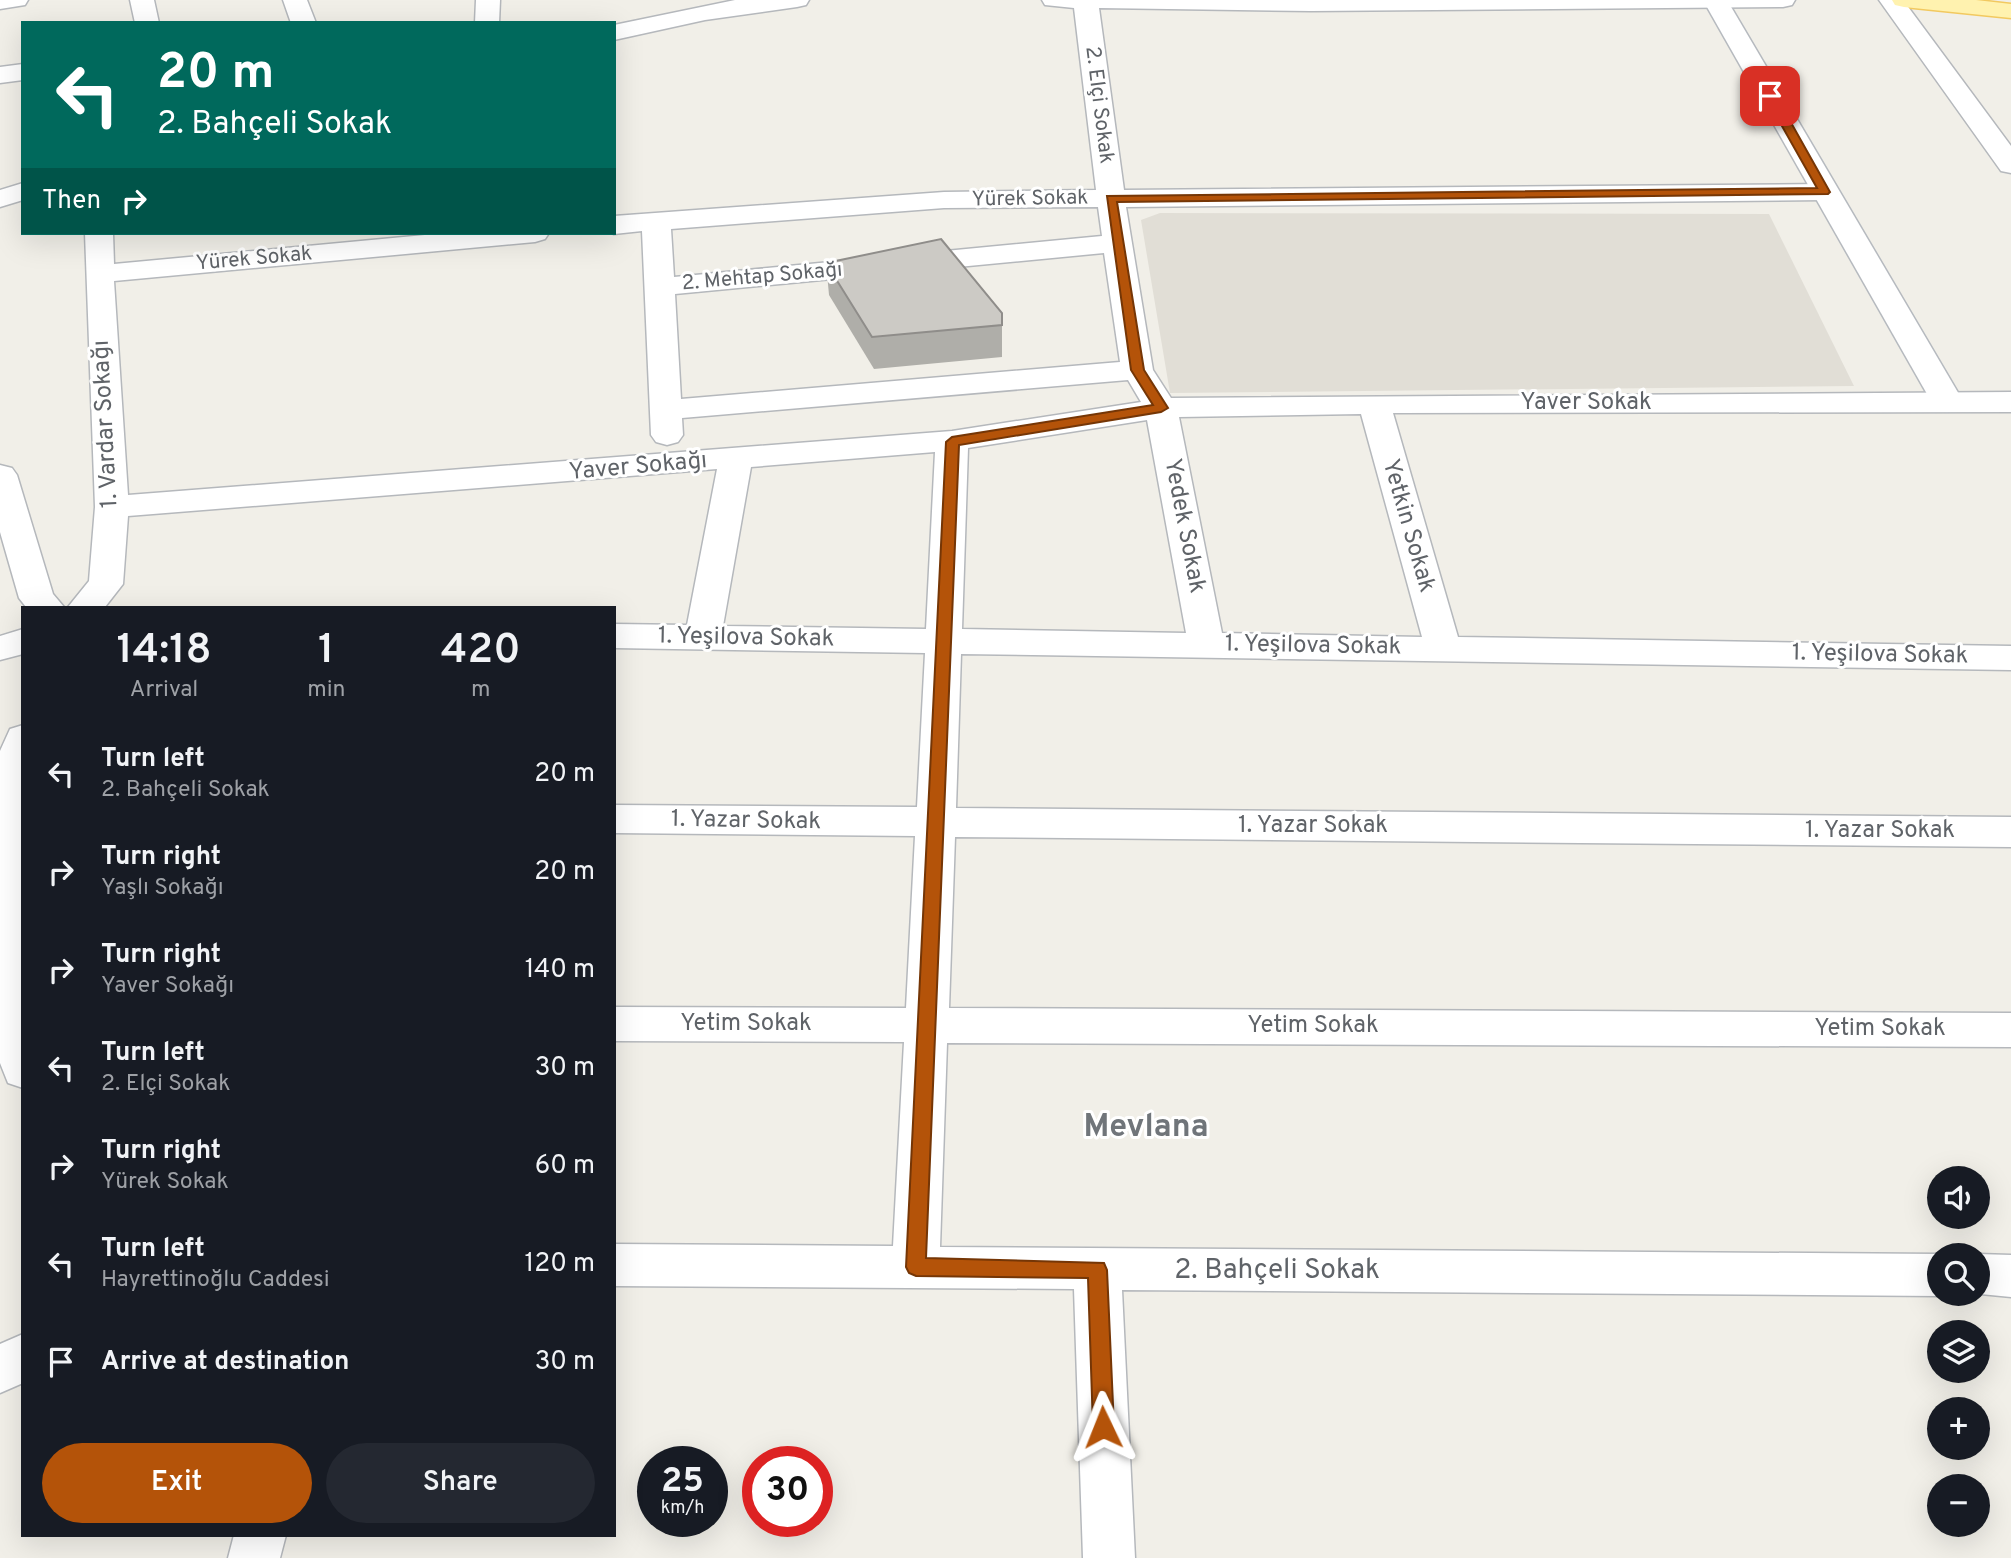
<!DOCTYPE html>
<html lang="en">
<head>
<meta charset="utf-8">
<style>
	body { margin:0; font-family:Overpass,sans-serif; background:#242831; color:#f1f3f6; height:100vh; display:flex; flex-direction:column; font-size:26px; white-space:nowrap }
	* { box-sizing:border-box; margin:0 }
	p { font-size:23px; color:#9ea1a6 }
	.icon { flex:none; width:38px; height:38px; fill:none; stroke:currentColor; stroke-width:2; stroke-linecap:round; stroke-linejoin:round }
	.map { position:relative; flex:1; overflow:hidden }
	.details { position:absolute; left:21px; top:606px; width:595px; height:931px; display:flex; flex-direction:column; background:#171b24; border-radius:0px; box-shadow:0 7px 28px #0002 }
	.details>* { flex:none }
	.banner { position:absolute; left:21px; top:21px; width:595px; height:214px; border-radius:0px; box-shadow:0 7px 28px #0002; background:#00695c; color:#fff; overflow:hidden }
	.controls { position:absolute; left:1927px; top:1166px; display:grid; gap:14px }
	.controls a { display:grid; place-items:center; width:63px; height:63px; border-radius:50%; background:#171b24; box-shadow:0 7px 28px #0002; font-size:35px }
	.speed { position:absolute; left:637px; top:1446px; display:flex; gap:14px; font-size:35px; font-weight:700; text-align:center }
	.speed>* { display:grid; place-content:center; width:91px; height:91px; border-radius:50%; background:#171b24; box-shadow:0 7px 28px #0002; line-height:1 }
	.speed small { font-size:18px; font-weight:400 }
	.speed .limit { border:10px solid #d22; background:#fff; color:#111 }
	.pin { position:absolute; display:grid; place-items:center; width:60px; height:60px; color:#fff; margin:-30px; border-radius:14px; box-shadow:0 4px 10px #0006 }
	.me { position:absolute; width:77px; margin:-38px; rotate:358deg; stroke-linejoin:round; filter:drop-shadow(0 0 5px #0008) }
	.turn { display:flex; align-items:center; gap:24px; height:147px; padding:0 21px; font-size:32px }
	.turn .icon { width:91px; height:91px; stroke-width:2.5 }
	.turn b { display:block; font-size:49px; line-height:60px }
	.then { display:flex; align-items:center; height:66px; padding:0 21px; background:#0003; gap:14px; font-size:26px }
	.eta { display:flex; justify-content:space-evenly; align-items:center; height:119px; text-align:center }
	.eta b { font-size:42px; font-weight:600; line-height:49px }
	.button { display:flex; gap:14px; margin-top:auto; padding:14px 21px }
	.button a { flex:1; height:80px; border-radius:42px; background:#b45309; color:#fff; font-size:28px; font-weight:600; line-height:80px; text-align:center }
	.button a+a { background:#242831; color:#f1f3f6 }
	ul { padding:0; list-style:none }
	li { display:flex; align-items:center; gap:21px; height:98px; padding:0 21px }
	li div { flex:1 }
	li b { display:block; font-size:26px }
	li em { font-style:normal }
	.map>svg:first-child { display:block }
	.education { fill:#e1ded6 }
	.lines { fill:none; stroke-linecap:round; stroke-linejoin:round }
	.minor-casing { stroke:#b5b8bc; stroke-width:3 }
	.secondary-casing { stroke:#b6babf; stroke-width:3 }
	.primary-casing { stroke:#f2c960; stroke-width:3 }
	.minor { fill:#fff; fill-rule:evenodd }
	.secondary { fill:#fff; fill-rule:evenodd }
	.primary { fill:#fff2af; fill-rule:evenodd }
	.wall { fill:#afaea9 }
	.building { fill:#cccac5; stroke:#8f8d8a; stroke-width:2 }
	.route { fill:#b45309; stroke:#753606; stroke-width:2 }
	.labels { text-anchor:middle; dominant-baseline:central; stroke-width:6; stroke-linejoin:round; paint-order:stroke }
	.far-street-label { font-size:21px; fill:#5f6368; stroke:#fff }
	.street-label { font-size:24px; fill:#5f6368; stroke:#fff }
	.near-street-label { font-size:28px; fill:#5f6368; stroke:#fff }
	.district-label { font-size:32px; font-weight:bold; fill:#70757a; stroke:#fff }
</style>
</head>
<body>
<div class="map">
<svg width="2011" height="1558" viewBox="0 0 2011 1558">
	<rect width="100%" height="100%" fill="#f1efe8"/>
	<!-- education -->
	<path class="education" d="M1160,213L1769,214L1854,386L1170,393L1141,220Z"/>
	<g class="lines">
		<!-- minor casing -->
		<g class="minor-casing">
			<path id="minor" d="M0,0H28L25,5L0,9Z
				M130,0H154L159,23H135Z
				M283,0H307L316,23H291Z
				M476,0H500L499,23H475Z
				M735,0H809L806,5L797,7L705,20L614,40V25Z
				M1042,0H1795L1792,5L1783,7L1311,11L1099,8L1124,190L1824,184L1834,186L1838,192L1834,198L1824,200L1126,207L1153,370L1171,398L2011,392V412L1393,413L1458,637L2011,646V670L961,654L956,808L2011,817V847L955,837L949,1008L2011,1013V1047L947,1043L940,1247L1939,1254V1293H1947L1939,1296L1122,1290L1135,1558H1083L1074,1289L614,1286V1244L893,1246L904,1042L614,1041V1007L906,1008L915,836L614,833V805L917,807L925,653L614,648V624L687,625L717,469L128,516L123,584L105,607H68L89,581L95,507L85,233H113L114,264L446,233H549L545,239L535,242L114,281L128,495L952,431L1141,402L1128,380L682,418L683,435L678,442L667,445L656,442L651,435L642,231L614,234L611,233H614V216L944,192L1096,190L1074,8L1045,5ZM1098,207L1102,236L674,277L671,229L944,208ZM1104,253L1120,362L681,399L675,294ZM1361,414L1422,637L1222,633L1179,417ZM1147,420L1186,633L962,629L968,448ZM935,452L926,629L723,626L751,467Z
				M1879,0H1903L2011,146V173L2001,171Z
				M23,64V80L0,83V67Z
				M23,183V200L0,207V190Z
				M0,465L12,468L17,475L53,594L64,607H26L19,598L0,532Z
				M23,629V654L0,660V636Z
				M23,725V1088L8,1083L0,1063V751L10,729Z
				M1978,1254L2011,1255V1297L1970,1293H1978Z
				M23,1334V1383L0,1393V1344Z
				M234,1535H286L280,1558H228Z"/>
		</g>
		<!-- secondary casing -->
		<g class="secondary-casing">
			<path id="secondary" d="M1703,0H1727L1963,401L1958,408L1947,411L1936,408L1931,401Z"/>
		</g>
		<!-- primary casing -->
		<g class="primary-casing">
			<path id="primary" d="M1892,0H1976L2011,4V18L1904,7L1895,5Z"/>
		</g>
		<!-- minor -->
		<use href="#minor" class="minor"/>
		<!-- secondary -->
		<use href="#secondary" class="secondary"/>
		<!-- primary -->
		<use href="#primary" class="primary"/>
	</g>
	<!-- wall -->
	<path class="wall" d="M826,263L1002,313V357L874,369L829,295Z"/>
	<!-- building -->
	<path class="building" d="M941,239L1002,313V325L872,337L826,263Z"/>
	<!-- route -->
	<path class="route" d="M1770,93L1776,96L1830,192L1828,194L1117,202L1144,370L1168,408L1161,412L959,445L926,1258L1104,1263L1107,1270L1114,1427L1111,1434L1103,1437L1096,1434L1093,1427L1088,1278L916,1276L909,1273L906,1267L946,442L952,437L1153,405L1131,370L1107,196L1817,188L1765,96Z"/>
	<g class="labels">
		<!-- far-street labels -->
		<g class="far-street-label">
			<text transform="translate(1099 105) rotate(83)">2. Elçi Sokak</text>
			<text transform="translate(1030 199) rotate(-1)">Yürek Sokak</text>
			<text transform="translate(254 259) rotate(-5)">Yürek Sokak</text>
			<text transform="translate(762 277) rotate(-5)">2. Mehtap Sokağı</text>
		</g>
		<!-- street labels -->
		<g class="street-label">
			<text x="1586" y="403">Yaver Sokak</text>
			<text transform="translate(106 424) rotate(-93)">1. Vardar Sokağı</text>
			<text transform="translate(638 467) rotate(-5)">Yaver Sokağı</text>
			<text transform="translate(1184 526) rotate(79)">Yedek Sokak</text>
			<text transform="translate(1408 526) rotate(74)">Yetkin Sokak</text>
			<text transform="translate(746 638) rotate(1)">1. Yeşilova Sokak</text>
			<text transform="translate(1313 646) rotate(1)">1. Yeşilova Sokak</text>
			<text transform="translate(1880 655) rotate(1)">1. Yeşilova Sokak</text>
			<text transform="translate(746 821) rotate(1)">1. Yazar Sokak</text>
			<text x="1313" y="826">1. Yazar Sokak</text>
			<text x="1880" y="831">1. Yazar Sokak</text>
			<text x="746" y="1024">Yetim Sokak</text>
			<text x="1313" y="1026">Yetim Sokak</text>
			<text x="1880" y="1029">Yetim Sokak</text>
		</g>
		<!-- near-street labels -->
		<g class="near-street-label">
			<text x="1277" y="1271">2. Bahçeli Sokak</text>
		</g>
		<!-- district labels -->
		<g class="district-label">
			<text x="1146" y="1128">Mevlana</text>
		</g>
	</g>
</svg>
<div class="controls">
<a><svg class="icon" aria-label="sound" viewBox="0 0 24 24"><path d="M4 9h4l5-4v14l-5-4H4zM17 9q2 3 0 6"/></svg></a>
<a><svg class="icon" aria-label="search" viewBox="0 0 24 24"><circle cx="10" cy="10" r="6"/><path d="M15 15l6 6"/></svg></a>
<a><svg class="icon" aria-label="layers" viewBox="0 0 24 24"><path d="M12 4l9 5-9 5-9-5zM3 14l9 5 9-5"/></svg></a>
<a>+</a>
<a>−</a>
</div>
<div class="speed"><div>25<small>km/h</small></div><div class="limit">30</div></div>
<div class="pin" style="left:1770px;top:96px;background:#d93025"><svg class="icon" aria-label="arrive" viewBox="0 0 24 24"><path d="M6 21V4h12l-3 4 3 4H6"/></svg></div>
<svg class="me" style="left:1103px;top:1427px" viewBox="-20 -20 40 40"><path d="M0-17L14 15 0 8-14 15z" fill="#b45309" stroke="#fff" stroke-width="4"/></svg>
<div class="banner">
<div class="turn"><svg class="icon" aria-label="left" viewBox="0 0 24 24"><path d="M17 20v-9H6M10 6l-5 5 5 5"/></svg><div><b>20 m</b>2. Bahçeli Sokak</div></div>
<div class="then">Then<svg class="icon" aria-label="right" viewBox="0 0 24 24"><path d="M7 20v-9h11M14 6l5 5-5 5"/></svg></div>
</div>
<section class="details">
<div class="eta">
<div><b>14:18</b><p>Arrival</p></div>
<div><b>1</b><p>min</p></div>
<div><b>420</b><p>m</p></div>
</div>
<ul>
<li><svg class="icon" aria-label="left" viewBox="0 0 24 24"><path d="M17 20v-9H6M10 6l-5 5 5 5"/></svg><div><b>Turn left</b><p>2. Bahçeli Sokak</p></div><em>20 m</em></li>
<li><svg class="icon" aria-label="right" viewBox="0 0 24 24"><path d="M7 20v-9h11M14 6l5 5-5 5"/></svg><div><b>Turn right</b><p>Yaşlı Sokağı</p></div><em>20 m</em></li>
<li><svg class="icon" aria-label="right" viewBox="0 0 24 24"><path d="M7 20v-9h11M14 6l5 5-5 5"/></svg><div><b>Turn right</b><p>Yaver Sokağı</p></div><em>140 m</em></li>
<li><svg class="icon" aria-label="left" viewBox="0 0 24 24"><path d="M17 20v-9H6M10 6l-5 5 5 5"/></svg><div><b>Turn left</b><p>2. Elçi Sokak</p></div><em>30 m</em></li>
<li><svg class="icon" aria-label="right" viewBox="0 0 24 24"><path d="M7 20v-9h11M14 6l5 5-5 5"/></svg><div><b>Turn right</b><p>Yürek Sokak</p></div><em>60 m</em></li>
<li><svg class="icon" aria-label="left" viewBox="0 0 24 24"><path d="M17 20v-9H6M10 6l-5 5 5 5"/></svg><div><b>Turn left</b><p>Hayrettinoğlu Caddesi</p></div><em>120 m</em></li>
<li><svg class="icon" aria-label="arrive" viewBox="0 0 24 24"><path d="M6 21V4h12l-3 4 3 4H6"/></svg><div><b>Arrive at destination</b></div><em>30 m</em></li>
</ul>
<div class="button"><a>Exit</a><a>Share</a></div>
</section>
</div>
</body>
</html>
